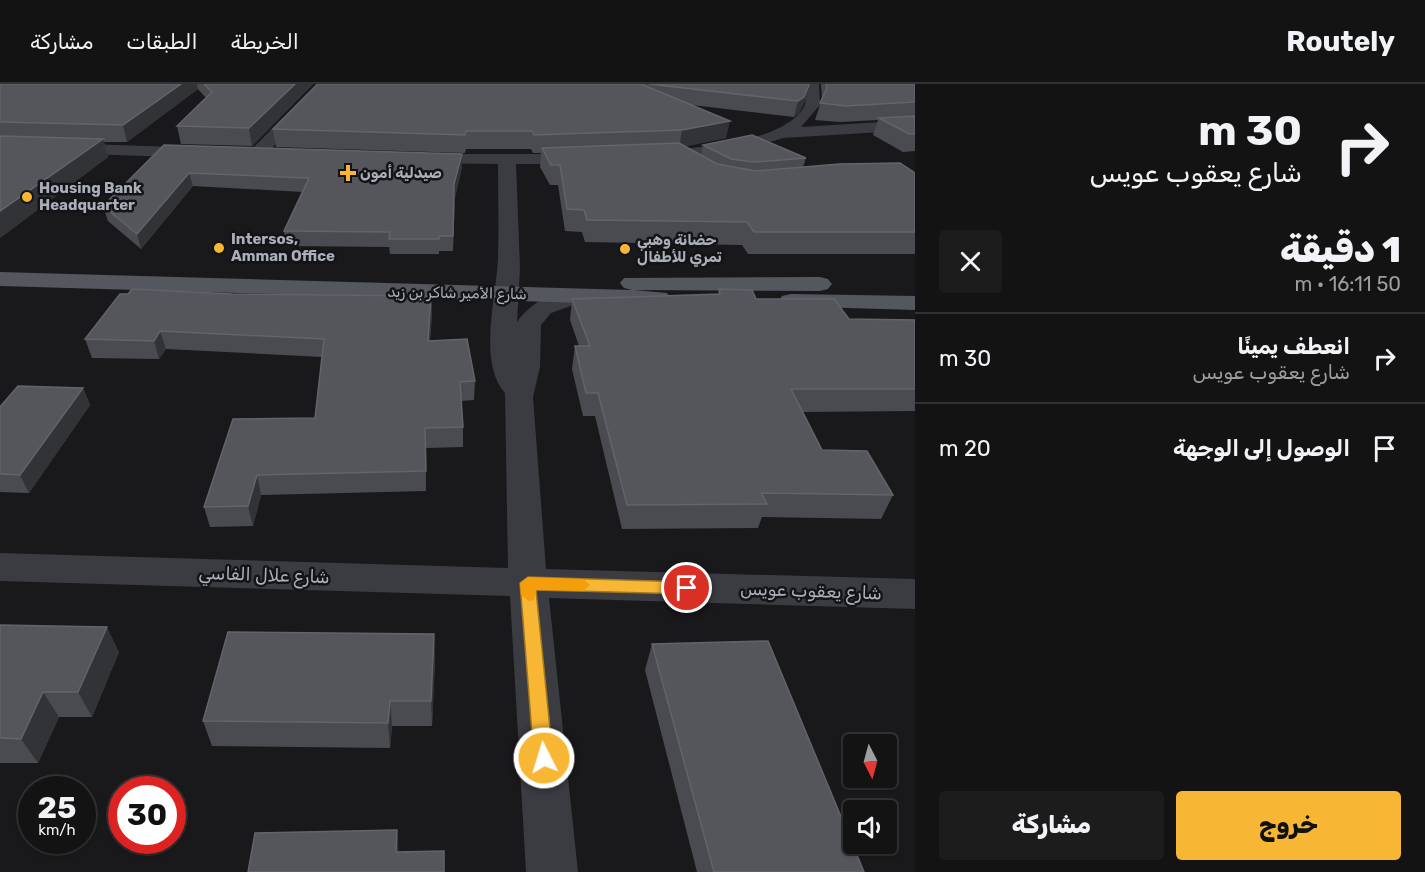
<!DOCTYPE html>
<html lang="ar">
<head>
<meta charset="utf-8">
<style>
	body { margin:0; font-family:Rubik,"Noto Naskh Arabic",sans-serif; background:#1c1c1d; color:#f1f3f6; direction:rtl; height:100vh; display:flex; flex-direction:column; font-size:22px; white-space:nowrap }
	* { box-sizing:border-box; margin:0 }
	p { font-size:20px; color:#9d9ea0 }
	.icon { flex:none; width:33px; height:33px; fill:none; stroke:currentColor; stroke-width:2; stroke-linecap:round; stroke-linejoin:round }
	.map { position:relative; flex:1; overflow:hidden; direction:ltr }
	.sheet { display:flex; flex-direction:column; background:#131314; width:510px }
	.sheet>* { flex:none }
	.hud { background:#131314; color:#f1f3f6; overflow:hidden }
	.needle { width:39px; rotate:174deg }
	.buttons { position:absolute; left:843px; top:650px; display:grid; gap:12px }
	.buttons a { display:grid; place-items:center; width:54px; height:54px; border-radius:6px; background:#131314; box-shadow:0 2px 4px #0004,0 0 0 2px #323234; font-size:30px }
	.speed { position:absolute; left:18px; top:692px; display:flex; gap:12px; font-size:30px; font-weight:700; text-align:center }
	.speed>* { display:grid; place-content:center; width:78px; height:78px; border-radius:50%; background:#131314; box-shadow:0 2px 4px #0004,0 0 0 2px #323234; line-height:1 }
	.speed small { font-size:15px; font-weight:400 }
	.speed .limit { border:9px solid #d22; background:#fff; color:#111 }
	.pin { position:absolute; display:grid; place-items:center; width:51px; height:51px; color:#fff; margin:-26px; border:3px solid #fff; border-radius:50%; box-shadow:0 2px 6px #0007 }
	.me { position:absolute; width:66px; margin:-33px; rotate:355deg; stroke-linejoin:round; filter:drop-shadow(0 0 4px #0008) }
	.turn { display:flex; align-items:center; gap:21px; height:126px; padding:0 24px; font-size:27px }
	.turn .icon { width:78px; height:78px; stroke-width:2.5 }
	.turn b { display:block; font-size:42px; line-height:51px }
	.round { display:grid; place-items:center; flex:none; width:63px; height:63px; border-radius:6px; background:#1c1c1d }
	.summary { display:flex; align-items:center; justify-content:space-between; height:102px; padding:0 24px }
	h1 { font-size:36px; font-weight:800; line-height:45px }
	.cta { display:flex; gap:12px; margin-top:auto; padding:12px 24px }
	.cta a { flex:1; height:69px; border-radius:6px; background:#f7b734; color:#111; font-size:24px; font-weight:800; line-height:69px; text-align:center }
	.cta a+a { background:#1c1c1d; color:#f1f3f6 }
	ul { padding:0; list-style:none }
	li { display:flex; align-items:center; gap:18px; height:90px; padding:0 24px; border-top:2px solid #323234 }
	li div { flex:1 }
	li b { display:block; font-size:22px }
	li em { font-style:normal }
	header { display:flex; align-items:center; gap:36px; box-sizing:border-box; height:84px; padding:0 30px; background:#131314; border-bottom:2px solid #323234 }
	header strong { font-size:28px }
	nav { display:flex; gap:33px; margin-inline-start:auto; font-size:21px }
	main { display:flex; flex:1; min-height:0 }
	.map>svg:first-child { display:block }
	.lines { fill:none; stroke-linecap:round; stroke-linejoin:round }
	.minor { fill:#3b3c42; fill-rule:evenodd }
	.major { fill:#55575f; fill-rule:evenodd }
	.wall { fill:#4a4b50 }
	.shaded-wall { fill:#323336 }
	.building { fill:#55565c; stroke:#62646a; stroke-width:1.5 }
	.route { fill:#f7b734; stroke:#a17722; stroke-width:1.5 }
	.slow { fill:#f59e0b }
	.poi-dot { fill:#f7b734; stroke:#141416; stroke-width:2 }
	.labels { text-anchor:middle; dominant-baseline:central; stroke-width:5; stroke-linejoin:round; paint-order:stroke }
	.far-poi-label { font-size:15px; font-weight:bold; fill:#abafbb; stroke:#141416; text-anchor:start }
	.far-street-label { font-size:15px; fill:#abafbb; stroke:#141416 }
	.street-label { font-size:18px; fill:#abafbb; stroke:#141416 }
</style>
</head>
<body>
<header>
<strong>Routely</strong>
<nav><a>الخريطة</a><a>الطبقات</a><a>مشاركة</a></nav>
</header>
<main>
<section class="sheet">
<div class="hud">
<div class="turn"><svg class="icon" aria-label="right" viewBox="0 0 24 24"><path d="M7 20v-9h11M14 6l5 5-5 5"/></svg><div><b>30 m</b>شارع يعقوب عويس</div></div>
</div>
<div class="summary"><div><h1>1 دقيقة</h1><p>50 m · 16:11</p></div><a class="round"><svg class="icon" aria-label="close" viewBox="0 0 24 24"><path d="M6 6l12 12M18 6L6 18"/></svg></a></div>
<ul>
<li><svg class="icon" aria-label="right" viewBox="0 0 24 24"><path d="M7 20v-9h11M14 6l5 5-5 5"/></svg><div><b>انعطف يمينًا</b><p>شارع يعقوب عويس</p></div><em>30 m</em></li>
<li><svg class="icon" aria-label="arrive" viewBox="0 0 24 24"><path d="M6 21V4h12l-3 4 3 4H6"/></svg><div><b>الوصول إلى الوجهة</b></div><em>20 m</em></li>
</ul>
<div class="cta"><a>خروج</a><a>مشاركة</a></div>
</section>
<div class="map">
<svg width="915" height="788" viewBox="0 0 915 788">
	<rect width="100%" height="100%" fill="#19191b"/>
	<g class="lines">
		<!-- minor -->
		<path class="minor" d="M316,0H331L262,75H250L247,71L250,67Z
			M805,0H819L820,21L801,43L915,36V46L783,54L753,63L694,74L651,77L642,72L651,67C691,64 781,61 804,23C807,17 805,7 805,0Z
			M0,57L203,64L212,69L203,74L0,67Z
			M417,70H584L593,75L584,80H516L520,184L517,238C530,219 558,202 582,208L585,213L582,218L551,229L541,241L540,283L533,313L546,485L915,495V525L549,514L578,788H526L510,512L0,497V469L508,484L505,309C477,277 497,212 498,173C499,142 498,111 498,80L411,79L408,75Z"/>
		<!-- major -->
		<path class="major" d="M0,188L632,206L624,204L620,199L624,194L820,193L828,195L832,200L828,205L820,207L634,206L667,209L670,214L667,219L658,221L0,202Z
			M791,210L915,212V226L782,222L779,217L782,212Z"/>
	</g>
	<!-- wall -->
	<path class="wall" d="M0,0H313L252,62L181,60L177,42L206,14L198,5L127,58H104L108,73L0,154Z
		M318,0H809L805,17L799,29L794,33L692,21L726,54L685,62L701,71L703,61L806,74L803,83L915,89V170H748L742,161L585,158L582,148L565,147L558,101H550L540,83L541,69H533L531,65H466L465,69L276,63L273,45Z
		M821,0H915V67L903,68L873,51L878,36L840,38L815,36L822,15Z
		M164,61L462,83L455,114L453,167H439V170H390L389,163L286,162L284,147L303,108L193,102L141,165L108,137L103,122Z
		M719,205L756,215L849,235L915,236V327L802,328L822,366L893,411L881,435L762,433L758,444L622,445L595,332H583L572,285L575,262H579L570,236L572,215L718,210Z
		M232,210L431,212L432,230L430,257L475,297L474,316L461,317L463,343V363L426,364V407L261,411L253,442L210,443L204,423L315,334L322,273L166,265L159,275L92,274L85,255Z
		M83,304L90,321L29,409L0,408V323Z
		M0,541L119,568L92,633H59L38,679H0Z
		M434,550L435,576L432,642H392L390,664L212,662L203,637Z
		M652,560L864,788H697L645,586Z"/>
	<!-- shaded-wall -->
	<path class="shaded-wall" d="M181,0H197L198,5L127,58L123,41Z
		M295,0H313L252,62L249,44Z
		M809,1L805,17L799,29L794,33L798,17Z
		M730,37L726,54L679,64L682,46Z
		M103,55L108,73L0,154V127Z
		M462,70V83L455,114L453,167L454,100Z
		M189,89L193,102L141,165L137,150Z
		M431,212L432,230L428,276V257Z
		M160,247L166,265L159,275L154,257Z
		M83,304L90,321L29,409L20,391Z
		M257,391L261,411L253,442L248,422Z
		M107,543L119,568L92,633L78,608Z
		M434,550L435,576L432,642L431,617Z
		M43,608L59,633L38,679L21,655Z
		M390,617L392,642L390,664L388,639Z
		M397,746L399,769L396,768Z"/>
	<!-- building -->
	<path class="building" d="M0,0H181L123,41L0,38Z
		M204,0H295L249,44L177,42L212,8Z
		M318,0H641L730,37L682,46L534,51L532,47H466L465,51L273,45Z
		M649,0H809V1L804,13L798,17Z
		M826,0H915V18L845,22L820,19L827,4Z
		M915,32V50H909L879,34Z
		M752,51L806,74L754,78L731,75L703,61Z
		M0,52L103,55L0,127Z
		M679,59L717,80L756,87L839,80L900,79L915,89V148H754L747,138L587,136L584,126L567,125L560,81H551L542,64Z
		M164,61L462,70L454,100L453,152H439V155H389L390,148L284,147L309,94L189,89L137,150L103,122Z
		M132,205L232,210L431,212L428,257L467,255L475,297L460,298L463,343L425,344L426,387L257,391L248,422L204,423L233,335L315,334L324,255L160,247L154,257L85,255L120,210H128Z
		M719,205L752,206L756,215H834L849,235L915,236V305H791L822,366L867,367L893,411L761,409L767,420L627,421L598,309H586L575,262H590L572,215L720,210Z
		M18,302L83,304L20,391L0,390V323Z
		M0,541L107,543L78,608H43L21,655L0,654Z
		M228,548L434,550L431,617H390L388,639L203,637Z
		M768,557L864,788H714L652,560Z
		M397,746L396,768L444,767V788H248L255,749Z"/>
	<!-- route -->
	<path class="route" d="M528,493L687,498L695,504L687,510L536,506L553,674L550,680L544,683L537,680L534,674L520,499Z"/>
	<!-- slow -->
	<path class="slow" d="M528,493L583,495L590,501L583,507L536,506L534,516L529,517L521,511L520,499Z"/>
	<!-- markers -->
	<g class="poi-dot">
		<path d="M345 80h6v6h6v6h-6v6h-6v-6h-6v-6h6z"/>
		<circle cx="27" cy="113" r="6"/>
		<circle cx="219" cy="164" r="6"/>
		<circle cx="625" cy="165" r="6"/>
	</g>
	<g class="labels">
		<!-- far-poi labels -->
		<g class="far-poi-label">
			<text x="360" y="89">صيدلية أمون</text>
			<text x="39" y="104">Housing Bank<tspan x="39" dy="17">Headquarter</tspan></text>
			<text x="231" y="155">Intersos,<tspan x="231" dy="17">Amman Office</tspan></text>
			<text x="637" y="156">حضانة وهبي<tspan x="637" dy="17">تمري للأطفال</tspan></text>
		</g>
		<!-- far-street labels -->
		<g class="far-street-label">
			<text transform="translate(457 209) rotate(1)">شارع الأمير شاكر بن زيد</text>
		</g>
		<!-- street labels -->
		<g class="street-label">
			<text transform="translate(264 491) rotate(2)">شارع علال الفاسي</text>
			<text transform="translate(811 507) rotate(2)">شارع يعقوب عويس</text>
		</g>
	</g>
</svg>
<div class="buttons">
<a><svg class="needle" viewBox="-14 -14 28 28"><path d="M0-13l5 13h-10z" fill="#e53935"/><path d="M0 13l5-13h-10z" fill="#9d9ea0"/></svg></a>
<a><svg class="icon" aria-label="sound" viewBox="0 0 24 24"><path d="M4 9h4l5-4v14l-5-4H4zM17 9q2 3 0 6"/></svg></a>
</div>
<div class="speed"><div>25<small>km/h</small></div><div class="limit">30</div></div>
<div class="pin" style="left:687px;top:504px;background:#d93025"><svg class="icon" aria-label="arrive" viewBox="0 0 24 24"><path d="M6 21V4h12l-3 4 3 4H6"/></svg></div>
<svg class="me" style="left:544px;top:674px" viewBox="-20 -20 40 40"><circle r="17" fill="#f7b734" stroke="#fff" stroke-width="3"/><path d="M0-11L8 9 0 5-8 9z" fill="#fff"/></svg>
</div>
</main>
</body>
</html>
